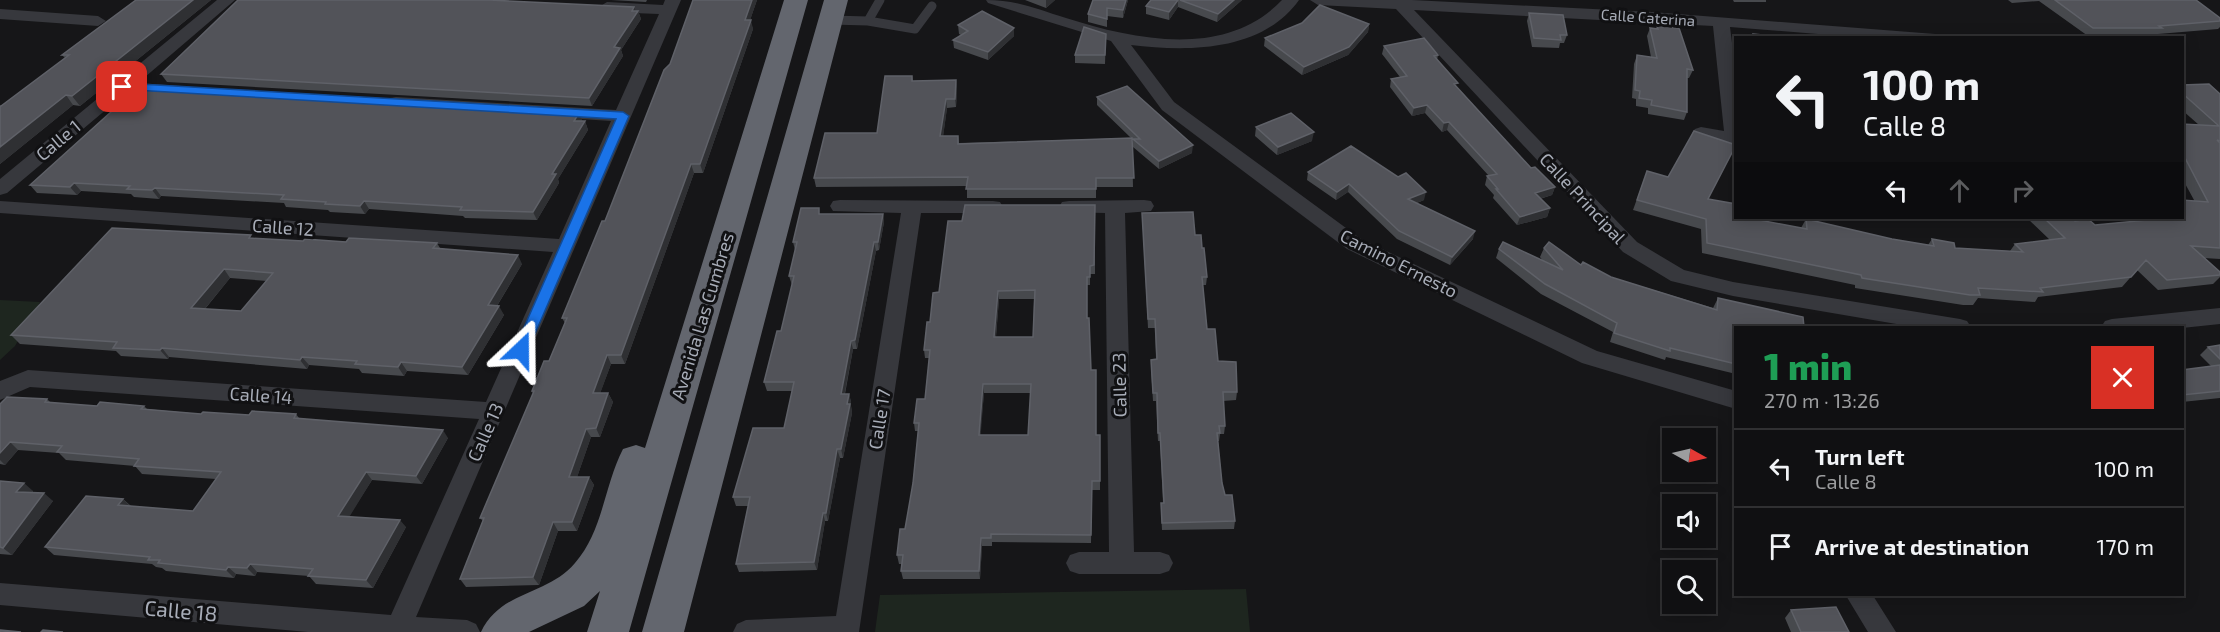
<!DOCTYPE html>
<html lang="en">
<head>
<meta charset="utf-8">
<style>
	body { margin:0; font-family:"Exo 2",sans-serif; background:#1e1e20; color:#f1f3f6; height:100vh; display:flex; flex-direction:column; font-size:22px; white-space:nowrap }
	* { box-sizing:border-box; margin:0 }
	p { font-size:20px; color:#9c9d9f }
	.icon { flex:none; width:33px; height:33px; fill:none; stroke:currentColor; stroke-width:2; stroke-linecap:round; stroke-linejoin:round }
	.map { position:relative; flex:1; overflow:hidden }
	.sheet { position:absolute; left:1734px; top:326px; width:450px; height:270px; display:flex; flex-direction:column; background:#101012; border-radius:0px; box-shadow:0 3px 15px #0003,0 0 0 2px #303032 }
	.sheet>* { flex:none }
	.banner { position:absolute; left:1734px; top:36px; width:450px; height:183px; border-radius:0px; box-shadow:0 3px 15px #0003,0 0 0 2px #303032; background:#101012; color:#f1f3f6; overflow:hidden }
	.needle { width:39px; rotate:98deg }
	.controls { position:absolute; left:1662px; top:428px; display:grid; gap:12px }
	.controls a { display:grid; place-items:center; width:54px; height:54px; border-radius:0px; background:#101012; box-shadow:0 3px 15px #0003,0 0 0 2px #303032; font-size:30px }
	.pin { position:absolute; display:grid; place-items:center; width:51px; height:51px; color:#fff; margin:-26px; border-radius:12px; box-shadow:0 3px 9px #0006 }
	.me { position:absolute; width:66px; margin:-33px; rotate:23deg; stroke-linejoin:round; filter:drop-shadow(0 0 4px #0008) }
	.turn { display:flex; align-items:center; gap:21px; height:126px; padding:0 30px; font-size:27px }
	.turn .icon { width:78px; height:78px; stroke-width:2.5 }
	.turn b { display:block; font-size:42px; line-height:51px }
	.lanes { display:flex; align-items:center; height:57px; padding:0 30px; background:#0003; justify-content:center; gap:30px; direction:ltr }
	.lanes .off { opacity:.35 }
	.round { display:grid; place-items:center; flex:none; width:63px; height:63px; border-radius:0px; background:#1e1e20 }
	.summary { display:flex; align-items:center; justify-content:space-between; height:102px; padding:0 30px }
	h1 { font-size:36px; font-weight:800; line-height:45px; color:#1e9e55 }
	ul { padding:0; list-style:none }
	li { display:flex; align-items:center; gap:18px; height:78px; padding:0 30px; border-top:2px solid #303032 }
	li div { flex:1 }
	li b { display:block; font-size:22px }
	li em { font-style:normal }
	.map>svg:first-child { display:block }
	.green { fill:#1e261f }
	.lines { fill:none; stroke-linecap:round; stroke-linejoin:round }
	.lane { stroke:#37383d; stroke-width:9 }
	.street { fill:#37383d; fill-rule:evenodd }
	.highway { fill:#63666e; fill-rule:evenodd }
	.wall { fill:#47494d; fill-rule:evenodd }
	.shaded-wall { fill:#2f3033 }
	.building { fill:#525359; stroke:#5f6168; stroke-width:1.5; fill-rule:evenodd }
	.route { fill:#1a73e8; stroke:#114b97; stroke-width:1.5 }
	.labels { text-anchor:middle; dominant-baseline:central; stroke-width:6; stroke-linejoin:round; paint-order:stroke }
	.far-street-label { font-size:15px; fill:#a8adb8; stroke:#111113 }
	.street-label { font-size:18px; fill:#a8adb8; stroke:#111113 }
	.near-street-label { font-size:21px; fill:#a8adb8; stroke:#111113 }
</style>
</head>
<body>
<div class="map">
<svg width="2220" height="632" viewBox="0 0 2220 632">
	<rect width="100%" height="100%" fill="#161618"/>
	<!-- green -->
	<path class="green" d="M0,300L40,302L15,346L0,360Z
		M1246,589L1250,632H875L880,595Z"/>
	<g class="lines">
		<!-- lane -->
		<path class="lane" d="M831,20L868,21L915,29L932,6
			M868,21L880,0"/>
		<!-- street -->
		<path class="street" d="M217,0H235L138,83L182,86L185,90L182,94L127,92L7,193L0,195V179Z
			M665,0H681L416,617L467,620L476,624L480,632H308L0,605V583L391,615L479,419L30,387L0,400V381L28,370L486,402L553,252L0,213V201L559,239L611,121L396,107L390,106L387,102L390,98L396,97L616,110L659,14L607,12L599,7L607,2L663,5Z
			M986,0C1018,0 1036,9 1066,18C1135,40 1226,59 1282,0H1299C1262,52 1188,52 1131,45L1174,102L1361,239L1597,351L1736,391V409L1582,363L1347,249L1162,110L1111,41L988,3Z
			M1310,0H1412L1652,12L1948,35L1950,38H1867L1730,27L1736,75V145L1695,137L1692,133L1695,129L1701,127L1724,131L1713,26L1414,10L1637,242L1684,270L1733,282L1960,319L1967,321L1971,327H1914L1733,296L1671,281L1623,252L1396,9L1318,5Z
			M0,9L98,16L106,21L98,26L0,19Z
			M840,200L993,201L1000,202L1003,207L1000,212L993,213H921L859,632H733L737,624L746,620L836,616L901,213L833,211L830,206L833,201Z
			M1144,200L1151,201L1154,206L1151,211L1125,213L1134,552H1160L1169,555L1173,563L1169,571L1160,574H1079L1070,571L1066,563L1070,555L1079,552H1109L1105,213L1062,212L1059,207L1062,202L1069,201Z
			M2220,308V324L2182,328L2101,327L2105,321L2112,319Z
			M1845,594H1872L1896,632H1868Z"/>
		<!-- highway -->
		<path class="highway" d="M784,0H808L629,632H587L600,591L584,606L529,632H481C501,590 547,596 575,563C603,531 604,486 623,449L636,445L645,448Z
			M824,0H848L684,632H642Z"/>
	</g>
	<!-- wall -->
	<path class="wall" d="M136,0H211L80,106L73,105L0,164V106H1L65,58L62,55Z
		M611,0H647L646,2Z
		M693,0H757L750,20L753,29L703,173H694L625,364H611L600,393H608L613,402L600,437H591L577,477H589L594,485L577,531H558L539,585L466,587L460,579L483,521L480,518L533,394L532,391L549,361L565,323L562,318L605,221L670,64Z
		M1025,0H1055L1046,8Z
		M1093,0H1128L1123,18L1107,16V27L1088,22V14Z
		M1151,0H1242L1217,22L1178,7L1169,20L1146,14V6Z
		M1733,0H1766V2H1734Z
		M2008,0H2196L2220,18V27L2218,29L2158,34L2156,36H2088L2039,1L2012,3Z
		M636,11H638L641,19L621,50L623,56L592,106L167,82L161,74Z
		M1529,13L1567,35L1564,43H1560L1559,48L1532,47L1527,21Z
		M1369,24L1368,32L1348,55L1302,75L1264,46L1265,38Z
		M958,25L1014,28V36L988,60L954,48L953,40L961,35L959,34Z
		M1657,26L1693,70L1689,78H1687V112L1684,120L1648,114V108L1636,106V99L1632,98L1634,64L1637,55L1651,57L1647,36L1650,28L1656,29Z
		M1106,34L1105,64L1075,63V55Z
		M1384,46L1438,55L1437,60L1457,87L1531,168L1555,187L1552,195L1540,199L1550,208L1547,217L1517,225L1493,198L1494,195L1485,185L1487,176H1489L1447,130L1442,132L1425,113L1412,116L1390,87L1391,79L1400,77L1382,54Z
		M912,76L913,81L956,80L957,89L956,107L947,108L943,136H958L959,143L1131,138L1097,105V97L1192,153L1159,169L1133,147V140L1132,139L1133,187H1096V198H967V186L816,187L814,178L877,133Z
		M2182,85L2220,94V259L2204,258L2220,272V277L2213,284L2158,290L2137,270L2122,287L2038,297L2035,302L1978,298L1973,305H1963L1855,288V285L1702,253L1701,229L1633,210L1647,171L1708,199L1759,220L1801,228L1806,219L1892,239L1928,245L1932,239L1955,248L2010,251L2015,244L2050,240L2027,218H2072L2075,221L2095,225L2145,220L2143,218H2182L2194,200L2182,178V124L2199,125L2182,110Z
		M579,113L582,121H585L588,130L558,179L559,183L537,220L465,218L463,216L369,209L365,214L330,212L328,210L286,207L284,203L161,196L159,199L134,197L131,194L81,191L77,195L37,193L30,185Z
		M1256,127L1312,141L1277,155L1255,136Z
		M1308,172L1424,200L1417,203L1473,239L1450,265L1397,239L1348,192L1336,200L1307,180Z
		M1095,205V274H1090V285H1087V318L1096,435H1100V490H1092L1091,543L992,542V546H982L980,579H903L901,571L902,564H899L897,555L905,529L913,483L918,431H915L914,423L925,399L929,358H925L924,350L930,322L962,221ZM999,299H1034L1033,337H996ZM984,393H1031L1028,435H980Z
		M1142,213L1195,235L1202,248L1207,277L1206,285H1203L1207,329L1218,361L1237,392L1236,400L1223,401L1225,426L1224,434H1220L1219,441H1218L1222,483L1225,495L1235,521L1234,529L1162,530L1161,511V503H1163L1160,441H1158L1156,401H1153L1151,368V360L1156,359L1155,328H1148Z
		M820,214H883L884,222L879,250L876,251L857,349H853L845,394H849L851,402V406L852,413L843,458H840L828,521H825L817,570L739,572L736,564L748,506H736L733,497L784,428L792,391H767L764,382L781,331L792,285L789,276L795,250L793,242Z
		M253,239L303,241L437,243L440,248L522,264L497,306L504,315L468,375L407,371L404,376L362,373L359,369L309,365L307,369L169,357L168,359L121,356L116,351L20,344L11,335ZM230,278L267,281L241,311L205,309Z
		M1544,248L1581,265L1611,277L1713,308L1718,298L1736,327V374L1666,357L1665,360L1610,342L1613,332L1541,294L1496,258L1499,249L1543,261L1540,257Z
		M2220,345V398L2182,402V370L2211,366L2200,355L2208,347Z
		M47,399L51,403L97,406H144L147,409L201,414L249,415L296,414L299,418L448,438L422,484L372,480L349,516L406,527L373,588L316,584L309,576L257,572L255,576L236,574L234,578L166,571L162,568L156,567L152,564L54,555L45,547L123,499L131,506L193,511L216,479L142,474L135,466L66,460L59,453L18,450L5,465L0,464V404Z
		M0,481L33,491L32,493L53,501L12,555L0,554Z
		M1791,610L1849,632H1791L1785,618Z"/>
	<!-- shaded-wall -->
	<path class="shaded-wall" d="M193,0H211L80,106L72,96Z
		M752,0H757L747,29L745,20Z
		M1046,0H1055L1046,8Z
		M1126,0H1128L1123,18V10Z
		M1178,0V7L1169,20V12Z
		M1234,0H1242L1217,22L1218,14Z
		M634,7L637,14L638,11L641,19L621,50L623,56L592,106L589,98Z
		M751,20L753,29L703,173L700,164Z
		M1369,24L1368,32L1348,55L1302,75L1304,67Z
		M1014,28V36L988,60V52Z
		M956,80L957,89L956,107L955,99Z
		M66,95L73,105L0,164V147Z
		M946,99L947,108L942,145L940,136Z
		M1427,105L1425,113L1412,116L1414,108Z
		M579,113L583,122L574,121Z
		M585,121L588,130L558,179L559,183L537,220L533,212L552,174Z
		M1449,122L1447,130L1442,132L1444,123Z
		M1314,132L1312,141L1277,155L1278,147Z
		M1193,145L1192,153L1159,169V161Z
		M691,164L694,173L625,364L621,355Z
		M74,183L81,191L77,195L70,187Z
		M1349,184L1348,192L1336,200L1337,192Z
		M1555,187L1552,195L1532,201L1535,193Z
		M155,188L161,196L159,199L152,190Z
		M1426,192L1424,200L1406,207L1408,199Z
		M364,201L369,209L365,214L360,206Z
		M1550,208L1547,217L1517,225L1520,217Z
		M883,214L884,222L879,250L878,242Z
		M1475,231L1473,239L1450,265L1452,257Z
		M874,242L876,251L857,349L855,340Z
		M518,255L522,264L492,314L488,305Z
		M224,269L230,278L198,317L191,308Z
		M998,291L999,299L995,346L994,337Z
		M499,306L504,315L468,375L462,367Z
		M851,341L853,349L843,402L841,394Z
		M162,348L169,357L168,359L160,350Z
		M607,355L611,364L597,402L593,393Z
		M302,357L309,365L307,369L300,360Z
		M401,362L407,371L404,376L398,367Z
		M983,384L984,393L980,444L979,435Z
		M608,393L613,402L600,437L596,428Z
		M849,394L851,402V406L852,413L843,458L841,449Z
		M586,429L591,437L574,486L569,477Z
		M443,430L448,438L422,484L416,476Z
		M10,442L18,450L5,465L0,460V453Z
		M837,449L840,458L828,521L826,513Z
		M366,472L372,480L345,524L338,516Z
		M589,477L594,485L577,531L572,522Z
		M24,483L33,491L26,500L16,492Z
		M44,493L53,501L12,555L3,548Z
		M123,499L131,507L118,505Z
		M823,513L825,521L817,570L814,562Z
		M400,520L406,527L373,588L366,580Z
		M553,522L558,531L539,585L533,577Z
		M981,538L982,546L980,579L979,571Z
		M250,564L257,572L255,576L247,568Z
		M228,567L236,574L234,578L226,570Z"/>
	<!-- building -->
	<path class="building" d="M136,0H193L72,96L66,95L0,147V106H1L69,55H62Z
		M238,0H489L634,7L632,11H638L614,47L620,48L589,98L161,74Z
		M693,0H752L745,20H751L700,164H691L621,355H607L593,393H608L596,428L586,429L569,477H589L572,522H553L533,577L460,579L484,518H480L534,391H532L544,361H549L567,318H562L602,221H605L664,70L670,64Z
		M1093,0H1126L1123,10L1107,8V19L1088,14Z
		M1151,0H1178L1169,12L1146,6Z
		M1180,0H1234L1218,14Z
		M2055,0H2196L2220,18V21L2159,26L2162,28H2093Z
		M1320,5L1369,24L1349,47L1304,67L1265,38L1302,23Z
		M982,11L1014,28L988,52L953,40L968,31L958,25Z
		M1529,13L1563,15L1567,35H1560L1561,40L1534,38Z
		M1657,26L1679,28L1693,70L1687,69V112L1651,105L1652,100L1639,98L1640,91L1635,90L1637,55L1657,58L1650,28L1658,29Z
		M1084,27L1106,34L1105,55H1075Z
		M1753,34L1783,37V38H1754Z
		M1424,38L1438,55L1434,56L1458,83L1454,84L1531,168L1535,167L1555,187L1535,193L1550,208L1520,217L1496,189H1498L1487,176L1497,174L1449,122L1444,123L1427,105L1414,108L1391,79L1407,76L1384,46Z
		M885,76H912V81L956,80L955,99H946L940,136H958V144L1132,138L1134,178H1096V189H966L968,177L814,178L825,133H877Z
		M2209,84L2220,94V141L2217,140L2220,143V248L2191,246L2220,272V275L2167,280L2146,260L2131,277L2040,288L2043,292L1978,288L1980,295H1970L1862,278L1861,275L1707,243L1706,219L1637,200L1647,171L1668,177L1694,131L1736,145L1708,199L1736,204V218H1759V220L1807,229L1806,219L1892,239L1934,246L1932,239L1954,243L1955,248L2023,252L2015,244L2065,238L2044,218H2072L2075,221L2088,219L2095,225L2159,219L2158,218H2182V200L2208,202L2184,156H2182V124L2219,126L2182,93V85Z
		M1127,86L1193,145L1159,161L1133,139H1140L1097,97Z
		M147,88L579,113L574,121H585L552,174H556L533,212L460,210L462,207L364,201L360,206L325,204L326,202L281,199L284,195L155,188L152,190L127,189L130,186L74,183L70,187L30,185L132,93H141Z
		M1291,113L1314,132L1278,147L1256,127Z
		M1351,146L1398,177L1406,173L1426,192L1408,199L1475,231L1452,257L1399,231L1349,184L1337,192L1308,172Z
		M965,205H1095L1094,265L1090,266V277H1087V318H1089L1091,370H1096V435H1100V481H1092L1091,535L991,534V538H981L979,571H901L903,555H897L900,529H905L913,483L919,423H914L917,399H925L930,350H924L927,322H930L933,293L939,292L948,221H962ZM1035,290L1033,337H994L998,291ZM983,384H1031L1028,435H979Z
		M801,208H819V214H883L878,242H874L855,340L851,341L841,394H849L847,404H850L841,449H837L826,513H823L814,562L736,564L750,497H733L753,428H784L794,382H764L777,331H781L794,276H789L797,242H793Z
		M1193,212L1195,235H1201L1202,248H1204L1207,277H1202L1207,329H1215L1218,361L1236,362L1237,392H1223L1225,426H1219L1220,433H1217L1222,483L1225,495H1232L1235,521L1162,523L1161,503H1164L1160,433H1158L1157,393H1153L1151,360L1157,359L1155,319H1148L1142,213Z
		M112,228L251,235L249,238L303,241L305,239L346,242L349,238L437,243L433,248L518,255L488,305L499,306L462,367L401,362L398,367L355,364L357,361L302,357L300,360L162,348L160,350L113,348L117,342L11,335ZM224,269L273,273L241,311L191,308Z
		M1503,242L1563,270L1544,248L1549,242L1581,265L1583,262L1611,277L1717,310L1718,298L1803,317L1804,327H1736V364L1670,348V351L1614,333L1617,323L1545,284L1499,249Z
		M2220,345V359L2208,347Z
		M2220,365V391L2182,395V370Z
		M7,397L47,399L45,402L97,406L100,402L144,406L141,409L201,414L203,412L249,415L252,411L296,414L294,418L443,430L416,476L366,472L338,516L400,520L366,580L308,576L313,569L250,564L247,568L228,567L226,570L158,563L160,560H148L150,557L45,547L86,496L123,499L118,505L193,511L221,472L134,466L139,459L57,452L62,446L10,442L0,453V404Z
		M0,481L24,483L16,492L44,493L3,548L0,547Z
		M1836,607L1849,632H1801L1791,610Z
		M0,630L21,632H0Z
		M43,630L63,632H41Z"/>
	<!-- route -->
	<path class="route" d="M122,83L623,112L629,116L528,350L521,355L514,350L616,119L118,89L117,87Z"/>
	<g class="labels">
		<!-- far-street labels -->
		<g class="far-street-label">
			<text transform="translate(1648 17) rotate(4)">Calle Caterina</text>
		</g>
		<!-- street labels -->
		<g class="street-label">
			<text transform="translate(58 140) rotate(-40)">Calle 1</text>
			<text transform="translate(1583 198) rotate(47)">Calle Principal</text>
			<text transform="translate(283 227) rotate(4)">Calle 12</text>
			<text transform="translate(1399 263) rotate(27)">Camino Ernesto</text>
			<text transform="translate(702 316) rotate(-73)">Avenida Las Cumbres</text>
			<text transform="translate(1119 385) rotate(-91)">Calle 23</text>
			<text transform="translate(261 395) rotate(4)">Calle 14</text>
			<text transform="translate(879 419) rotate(-81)">Calle 17</text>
			<text transform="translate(485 432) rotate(-66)">Calle 13</text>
		</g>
		<!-- near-street labels -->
		<g class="near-street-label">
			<text transform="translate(181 610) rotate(5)">Calle 18</text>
		</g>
	</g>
</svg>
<div class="controls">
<a><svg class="needle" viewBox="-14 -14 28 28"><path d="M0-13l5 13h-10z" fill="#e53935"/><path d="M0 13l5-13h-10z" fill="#9c9d9f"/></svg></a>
<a><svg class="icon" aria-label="sound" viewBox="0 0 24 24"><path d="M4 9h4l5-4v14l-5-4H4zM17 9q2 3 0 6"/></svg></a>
<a><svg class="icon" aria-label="search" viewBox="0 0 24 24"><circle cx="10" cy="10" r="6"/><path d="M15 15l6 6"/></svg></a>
</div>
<div class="pin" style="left:122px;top:87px;background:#d93025"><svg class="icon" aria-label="arrive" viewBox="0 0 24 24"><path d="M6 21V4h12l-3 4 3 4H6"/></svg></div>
<svg class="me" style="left:521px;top:350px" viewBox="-20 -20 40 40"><path d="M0-17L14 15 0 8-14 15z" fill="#1a73e8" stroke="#fff" stroke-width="4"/></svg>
<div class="banner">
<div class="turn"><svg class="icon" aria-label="left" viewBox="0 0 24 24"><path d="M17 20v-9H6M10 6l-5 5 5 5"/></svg><div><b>100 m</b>Calle 8</div></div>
<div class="lanes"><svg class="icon" aria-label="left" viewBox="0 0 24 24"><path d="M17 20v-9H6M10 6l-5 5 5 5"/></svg><svg class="icon off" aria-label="ahead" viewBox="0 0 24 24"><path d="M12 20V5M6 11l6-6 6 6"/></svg><svg class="icon off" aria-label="right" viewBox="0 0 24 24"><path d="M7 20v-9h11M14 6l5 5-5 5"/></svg></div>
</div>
<section class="sheet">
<div class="summary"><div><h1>1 min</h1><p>270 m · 13:26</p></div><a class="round" style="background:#d93025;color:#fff"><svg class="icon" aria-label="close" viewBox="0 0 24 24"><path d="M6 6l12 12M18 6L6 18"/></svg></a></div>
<ul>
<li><svg class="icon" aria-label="left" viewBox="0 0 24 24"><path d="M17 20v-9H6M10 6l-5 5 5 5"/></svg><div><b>Turn left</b><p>Calle 8</p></div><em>100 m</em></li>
<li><svg class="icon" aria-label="arrive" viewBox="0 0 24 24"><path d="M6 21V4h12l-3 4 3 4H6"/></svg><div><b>Arrive at destination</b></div><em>170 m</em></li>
</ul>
</section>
</div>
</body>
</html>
